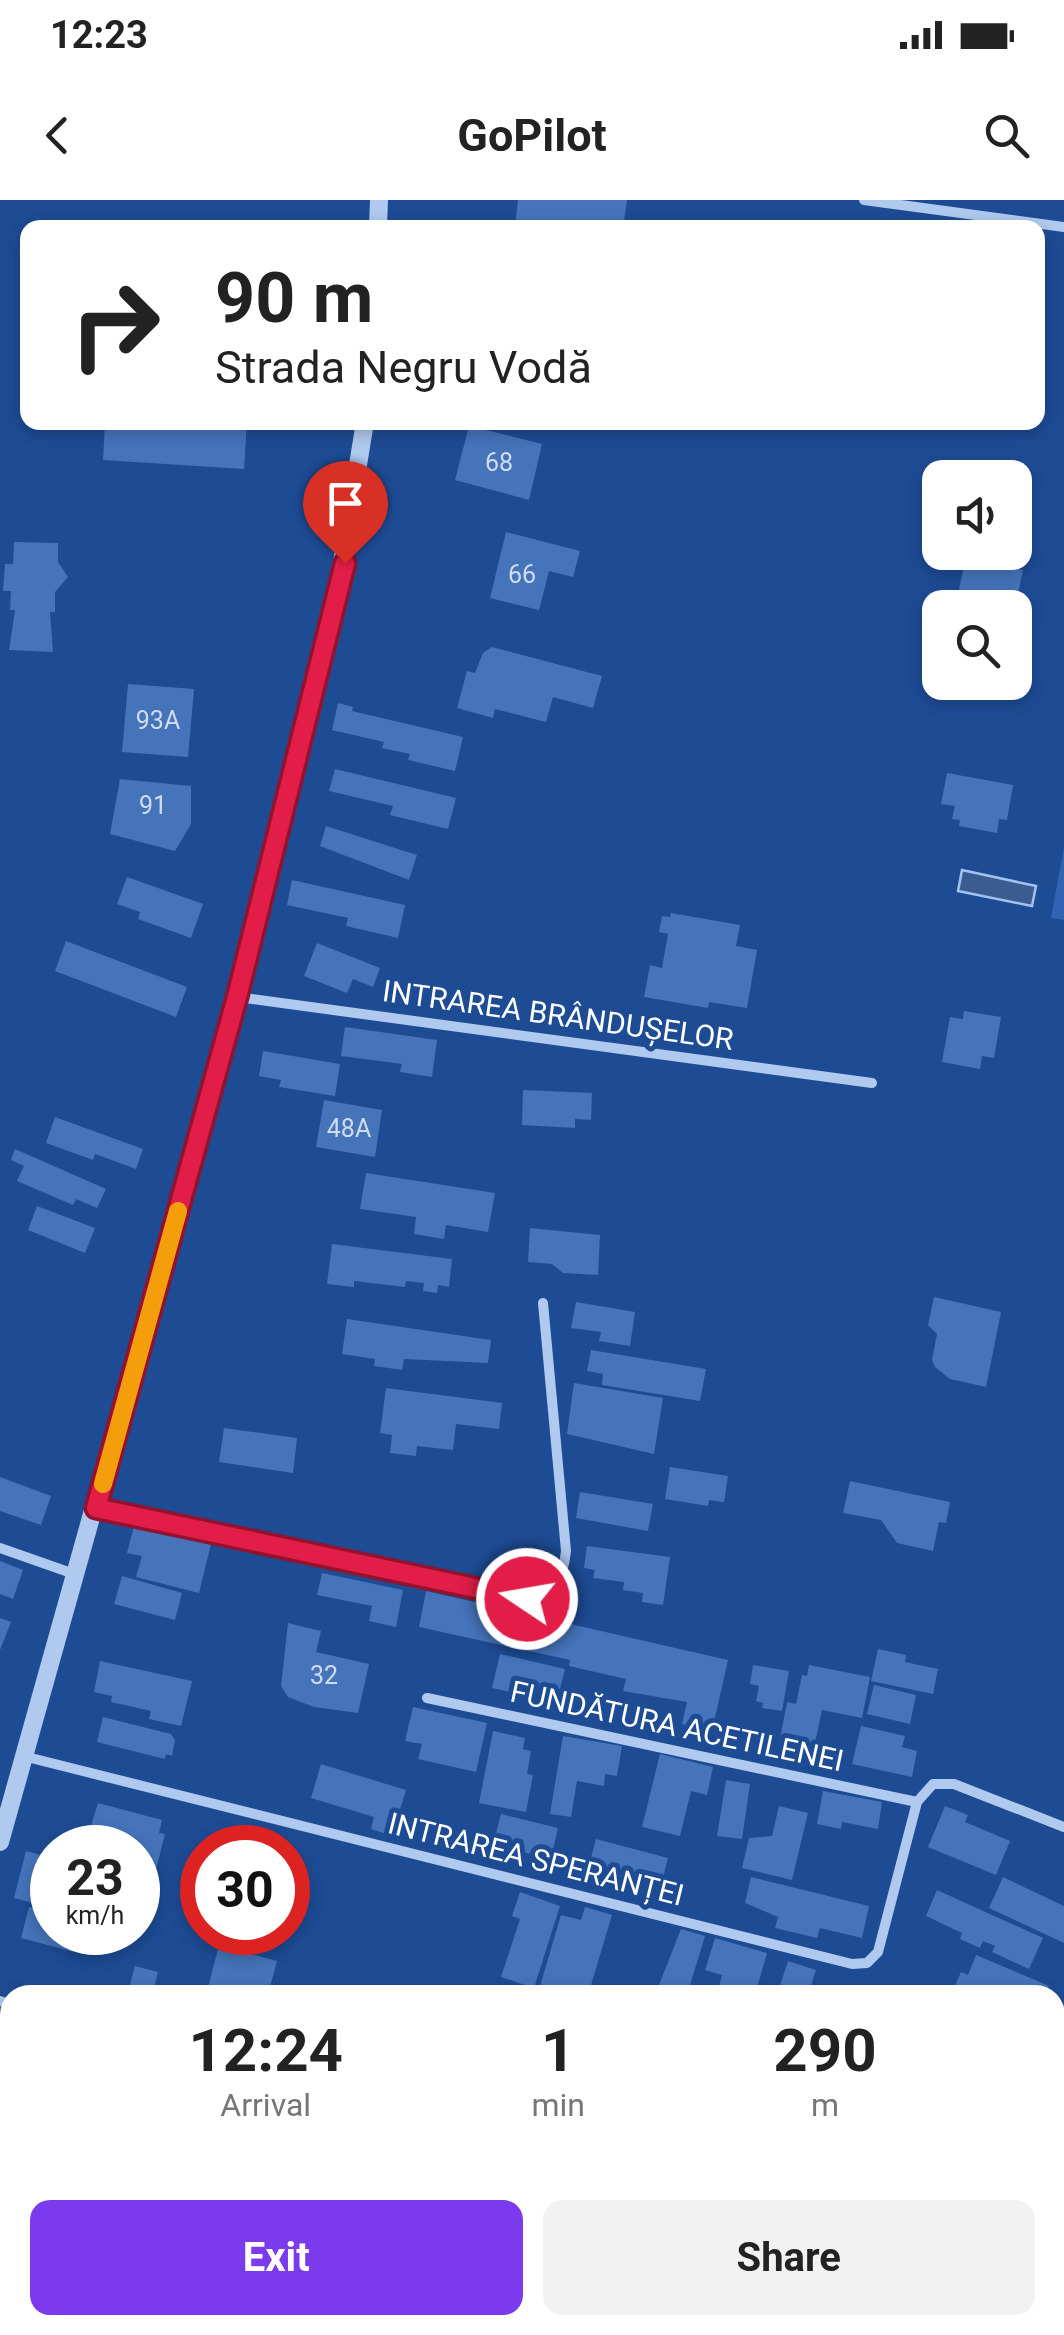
<!DOCTYPE html>
<html lang="en">
<head>
<meta charset="utf-8">
<style>
	body { margin:0; font-family:Roboto,sans-serif; background:#f2f2f2; color:#222; height:100vh; display:flex; flex-direction:column; font-size:38px; white-space:nowrap }
	* { box-sizing:border-box; margin:0 }
	p { font-size:32px; color:#767676 }
	.icon { flex:none; width:55px; height:55px; fill:none; stroke:currentColor; stroke-width:2; stroke-linecap:round; stroke-linejoin:round }
	.map { position:relative; flex:1; overflow:hidden }
	.panel { position:absolute; left:0px; top:1785px; width:1065px; height:350px; display:flex; flex-direction:column; background:#fff; border-radius:30px 30px 0 0; box-shadow:0 5px 15px #0003 }
	.panel>* { flex:none }
	.top-card { position:absolute; left:20px; top:20px; width:1025px; height:210px; border-radius:20px; box-shadow:0 5px 15px #0003; background:#fff; color:#222; overflow:hidden }
	.fabs { position:absolute; left:922px; top:260px; display:grid; gap:20px }
	.fabs a { display:grid; place-items:center; width:110px; height:110px; border-radius:20px; background:#fff; box-shadow:0 5px 15px #0003; font-size:50px }
	.speed { position:absolute; left:30px; top:1625px; display:flex; gap:20px; font-size:50px; font-weight:700; text-align:center }
	.speed>* { display:grid; place-content:center; width:130px; height:130px; border-radius:50%; background:#fff; box-shadow:0 5px 15px #0003; line-height:1 }
	.speed small { font-size:25px; font-weight:400 }
	.speed .limit { border:15px solid #d22; background:#fff; color:#111 }
	.pin { position:absolute; display:grid; place-items:center; width:85px; height:85px; color:#fff; margin:-102px -42px; border-radius:50% 50% 50% 0; rotate:-45deg; box-shadow:0 0 10px #0007 }
	.pin .icon { rotate:45deg }
	.me { position:absolute; width:110px; margin:-55px; rotate:282deg; stroke-linejoin:round; filter:drop-shadow(0 0 8px #0008) }
	.turn { display:flex; align-items:center; gap:35px; height:210px; padding:0 30px; font-size:45px }
	.turn .icon { width:130px; height:130px; stroke-width:2.5 }
	.turn b { display:block; font-size:70px; line-height:85px }
	.eta { display:flex; justify-content:space-evenly; align-items:center; height:170px; text-align:center }
	.eta b { font-size:60px; font-weight:700; line-height:70px }
	.button { display:flex; gap:20px; margin-top:auto; padding:20px 30px }
	.button a { flex:1; height:115px; border-radius:20px; background:#7c3aed; color:#fff; font-size:40px; font-weight:700; line-height:115px; text-align:center }
	.button a+a { background:#f2f2f2; color:#222 }
	.status { display:flex; justify-content:space-between; align-items:center; height:70px; padding:0 50px; background:#fff; direction:ltr }
	.status svg { height:28px; fill:currentColor }
	header { display:flex; justify-content:space-between; align-items:center; height:130px; padding:0 30px; background:#fff; font-size:45px; font-weight:700 }
	.map>svg:first-child { display:block }
	.green { fill:#3064b2 }
	.water { fill:#3c5c91; stroke:#a2c3f0; stroke-width:2.5 }
	.building { fill:#4574bb }
	.lines { fill:none; stroke-linecap:round; stroke-linejoin:round }
	.service { stroke:#afc9ef; stroke-width:8 }
	.minor { stroke:#afc9ef; stroke-width:10 }
	.tertiary { stroke:#afc9ef; stroke-width:18 }
	.route-casing { stroke:#92132f; stroke-width:25 }
	.route { stroke:#e11d48; stroke-width:18 }
	.slow { stroke:#f59e0b; stroke-width:18 }
	.labels { text-anchor:middle; dominant-baseline:central; stroke-width:10; stroke-linejoin:round; paint-order:stroke }
	.number-label { font-size:25px; fill:#d0dcee }
	.street-label { font-size:30px; fill:#fff; stroke:#1d4b94 }
</style>
</head>
<body>
<div class="status"><b>12:23</b><svg viewBox="0 0 49 12"><path d="M0 12V9h3v3zM5 12V6h3v6zM10 12V3h3v9zM15 12V0h3v12zM26 1h20v11H26zM47 4h2v5h-2z"/></svg></div>
<header><svg class="icon" aria-label="back" viewBox="0 0 24 24"><path d="M15 5l-7 7 7 7"/></svg>GoPilot<svg class="icon" aria-label="search" viewBox="0 0 24 24"><circle cx="10" cy="10" r="6"/><path d="M15 15l6 6"/></svg></header>
<div class="map">
<svg width="1064" height="2135" viewBox="0 0 1064 2135">
	<rect width="100%" height="100%" fill="#1d4b94"/>
	<!-- green -->
	<path class="green" d="M1064,647V720L1051,718Z
		M396,2125H438L433,2135H392Z
		M812,2125H855L848,2135H806Z"/>
	<!-- water -->
	<path class="water" d="M962,670L1036,686L1032,706L958,691Z"/>
	<!-- building -->
	<path class="building" d="M518,0H627L623,28H515Z
		M105,222H247L244,269L103,260Z
		M469,226L542,244L529,300L455,280Z
		M506,332L580,351L573,377L549,371L539,410L490,398Z
		M14,342L58,343V362L68,377L55,392V412H50L53,452L9,450L15,410H10L11,391H3L5,364H13Z
		M966,357L1023,370L1015,408H955Z
		M492,447L602,476L593,508L553,497L546,522L495,509L493,518L457,508L467,471L475,473L483,453Z
		M128,484L194,489L188,557L122,552Z
		M338,503L353,507L352,511L463,537L455,571L408,560L410,554L382,548L384,542L332,530Z
		M335,569L456,598L448,629L390,615L393,606L329,591Z
		M947,573L1013,585L1007,620L999,619L997,633L959,626L960,620L952,619L955,606L941,604Z
		M120,579L191,586V624L175,651L110,634Z
		M326,626L417,655L409,680L320,646Z
		M127,677L203,704L191,738L138,719L140,712L117,704Z
		M292,680L405,705L398,738L346,726L348,718L287,705Z
		M671,713L740,725L736,746L757,750L747,808L709,802L708,808L644,797L650,765L662,768L668,734L659,732L662,716L670,717Z
		M66,741L187,787L176,817L55,771Z
		M317,743L380,768L373,787L353,779L347,793L304,776Z
		M964,811L1001,817L994,858L982,856L980,869L942,862L950,817L963,819Z
		M345,827L437,840L432,877L400,872L402,864L341,856Z
		M263,851L340,864L335,896L279,887L281,880L259,876Z
		M523,890L592,893L591,920L575,919V928L522,925Z
		M324,900L382,910L375,957L316,947Z
		M55,917L143,949L136,969L95,954L93,960L46,943Z
		M15,949L106,989L97,1008L76,999L73,1005L17,981L24,966L11,960Z
		M366,973L495,993L488,1032L446,1025L444,1039L414,1034L416,1017L360,1009Z
		M37,1006L95,1028L85,1053L28,1030Z
		M530,1028L600,1035L598,1075L563,1073L552,1064L528,1062Z
		M332,1044L452,1059L449,1087L438,1085L437,1093L423,1091L424,1083L406,1081L405,1087L354,1081V1087L327,1084Z
		M934,1097L1001,1112L986,1187L950,1179L935,1167L932,1160L937,1134L928,1125Z
		M576,1102L635,1112L630,1146L599,1141L601,1132L571,1128Z
		M347,1119L491,1140L488,1163L404,1159L402,1170L374,1166L375,1159L342,1154Z
		M591,1150L706,1169L700,1201L602,1185L603,1174L587,1171Z
		M574,1183L663,1198L654,1254L567,1234Z
		M386,1188L502,1203L499,1229L456,1224L453,1250L417,1246L416,1256L390,1253L392,1235L380,1233Z
		M224,1228L297,1238L293,1273L219,1262Z
		M670,1267L728,1276L724,1302L709,1300L708,1306L665,1299Z
		M0,1277L51,1296L41,1325L0,1311Z
		M850,1281L950,1302L946,1323L939,1322L933,1351L897,1343L881,1320L843,1313Z
		M580,1292L653,1304L648,1331L576,1318Z
		M134,1326L211,1344L199,1393L136,1377L142,1356L127,1353Z
		M587,1346L670,1357L663,1405L642,1402L643,1393L623,1390L624,1382L593,1378L595,1370L584,1368Z
		M0,1361L23,1370L13,1399L0,1394Z
		M322,1373L403,1390L396,1427L369,1421L372,1406L317,1395Z
		M122,1376L182,1393L175,1420L114,1404Z
		M426,1391L728,1460L712,1531L682,1524L687,1502L623,1491L626,1479L569,1466L570,1460L419,1427Z
		M0,1418L11,1422L0,1450Z
		M288,1423L321,1431L316,1452L369,1464L358,1513L314,1507L288,1497L281,1486Z
		M878,1449L906,1455L905,1462L938,1469L933,1494L871,1481Z
		M500,1454L565,1469L559,1493L534,1487L532,1497L492,1488Z
		M100,1461L192,1481L181,1526L149,1519L151,1511L111,1502L112,1496L94,1492Z
		M753,1465L789,1471L782,1511L762,1508L763,1503L756,1501L759,1486L750,1484Z
		M809,1465L870,1477L862,1518L822,1510L811,1562L777,1555L787,1502L796,1504L802,1475L807,1476Z
		M874,1485L916,1495L910,1524L867,1514Z
		M413,1507L487,1523L476,1572L418,1559L422,1544L405,1541Z
		M103,1517L171,1534L175,1540L172,1556L166,1554L165,1559L97,1542Z
		M861,1526L905,1536L902,1547L917,1551L912,1577L852,1564Z
		M493,1531L525,1538L523,1549L531,1551L527,1574L533,1575L526,1612L479,1603Z
		M563,1536L622,1546L617,1576L605,1574L604,1586L577,1581L571,1617L550,1614Z
		M660,1554L713,1567L707,1595L691,1591L680,1636L642,1627Z
		M321,1564L406,1590L392,1636L371,1629L374,1617L311,1598Z
		M726,1580L750,1584L742,1639L717,1636Z
		M823,1591L882,1602L878,1629L842,1622L841,1629L817,1624Z
		M98,1603L162,1620L159,1633L165,1634L150,1693L138,1690V1648H84Z
		M779,1606L808,1613L792,1680L742,1668L749,1638L772,1636Z
		M945,1606L968,1615L965,1622L1010,1641L996,1675L928,1647Z
		M501,1614L558,1628L551,1659L493,1645Z
		M596,1639L668,1658L660,1689L630,1682L628,1687L585,1680Z
		M26,1651L52,1658L44,1706L14,1698Z
		M751,1677L869,1706L862,1738L820,1728L817,1738L775,1728L778,1717L745,1703Z
		M1003,1677L1064,1706V1743L989,1708Z
		M937,1690L1043,1738L1029,1769L992,1752L995,1746L983,1741L980,1748L960,1739L962,1733L926,1716Z
		M520,1692L560,1706L534,1788L501,1777L520,1719L512,1716Z
		M29,1707L52,1713V1732H110L105,1752L76,1744L74,1752L21,1738Z
		M585,1707L612,1715L588,1795L538,1793L561,1715L581,1720Z
		M681,1729L705,1736L687,1795H655Z
		M715,1738L767,1753L755,1795H731L718,1789L722,1775L705,1770Z
		M219,1745L277,1761L268,1795H206Z
		M976,1755L1049,1786L1045,1795H951L961,1772L968,1775Z
		M788,1761L816,1770L808,1795H777Z
		M135,1766L158,1772L152,1795H127Z
		M0,1884L10,1887V1921L0,1918Z
		M0,1939L10,1941V1972L0,1969Z
		M438,2125H495L490,2135H433Z
		M855,2125H931L925,2135H848Z"/>
	<g class="lines">
		<!-- service -->
		<path class="service" d="M1055,1979L1064,1974
			M1055,2037L1064,2042
			M1055,2076L1064,2060
			M580,2125L603,2135
			M761,2135L766,2125"/>
		<!-- minor -->
		<path class="minor" d="M864,0L1064,27
			M237,797L872,883
			M97,1308L527,1399C556,1396 563,1378 566,1351L543,1103
			M0,1348L77,1375
			M427,1498L917,1602
			M27,1557L852,1764L867,1763L878,1752L917,1602L933,1584H954L1064,1627
			M0,1801L10,1804
			M368,2135L372,2125
			M937,2135L943,2125"/>
		<!-- tertiary -->
		<path class="tertiary" d="M378,28L379,0
			M0,1642L237,797L330,436L365,222
			M0,2116L10,2121
			M21,2125L46,2135"/>
	</g>
	<g class="lines">
		<!-- route casing -->
		<g class="route-casing">
			<path id="route" d="M345,363L237,797L96,1308L527,1399"/>
		</g>
		<!-- route -->
		<use href="#route" class="route"/>
		<!-- slow -->
		<path class="slow" d="M103,1284L178,1011"/>
	</g>
	<g class="labels">
		<!-- number labels -->
		<g class="number-label">
			<text x="499" y="262">68</text>
			<text x="522" y="374">66</text>
			<text x="158" y="520">93A</text>
			<text x="153" y="605">91</text>
			<text x="349" y="928">48A</text>
			<text x="324" y="1475">32</text>
		</g>
		<!-- street labels -->
		<g class="street-label">
			<text transform="translate(558 815) rotate(8)">INTRAREA BRÂNDUȘELOR</text>
			<text transform="translate(677 1526) rotate(12)">FUNDĂTURA ACETILENEI</text>
			<text transform="translate(536 1659) rotate(14)">INTRAREA SPERANȚEI</text>
		</g>
	</g>
</svg>
<div class="fabs">
<a><svg class="icon" aria-label="sound" viewBox="0 0 24 24"><path d="M4 9h4l5-4v14l-5-4H4zM17 9q2 3 0 6"/></svg></a>
<a><svg class="icon" aria-label="search" viewBox="0 0 24 24"><circle cx="10" cy="10" r="6"/><path d="M15 15l6 6"/></svg></a>
</div>
<div class="speed"><div>23<small>km/h</small></div><div class="limit">30</div></div>
<div class="pin" style="left:345px;top:363px;background:#d93025"><svg class="icon" aria-label="arrive" viewBox="0 0 24 24"><path d="M6 21V4h12l-3 4 3 4H6"/></svg></div>
<svg class="me" style="left:527px;top:1399px" viewBox="-20 -20 40 40"><circle r="17" fill="#e11d48" stroke="#fff" stroke-width="3"/><path d="M0-11L8 9 0 5-8 9z" fill="#fff"/></svg>
<div class="top-card">
<div class="turn"><svg class="icon" aria-label="right" viewBox="0 0 24 24"><path d="M7 20v-9h11M14 6l5 5-5 5"/></svg><div><b>90 m</b>Strada Negru Vodă</div></div>
</div>
<section class="panel">
<div class="eta">
<div><b>12:24</b><p>Arrival</p></div>
<div><b>1</b><p>min</p></div>
<div><b>290</b><p>m</p></div>
</div>
<div class="button"><a>Exit</a><a>Share</a></div>
</section>
</div>
</body>
</html>
